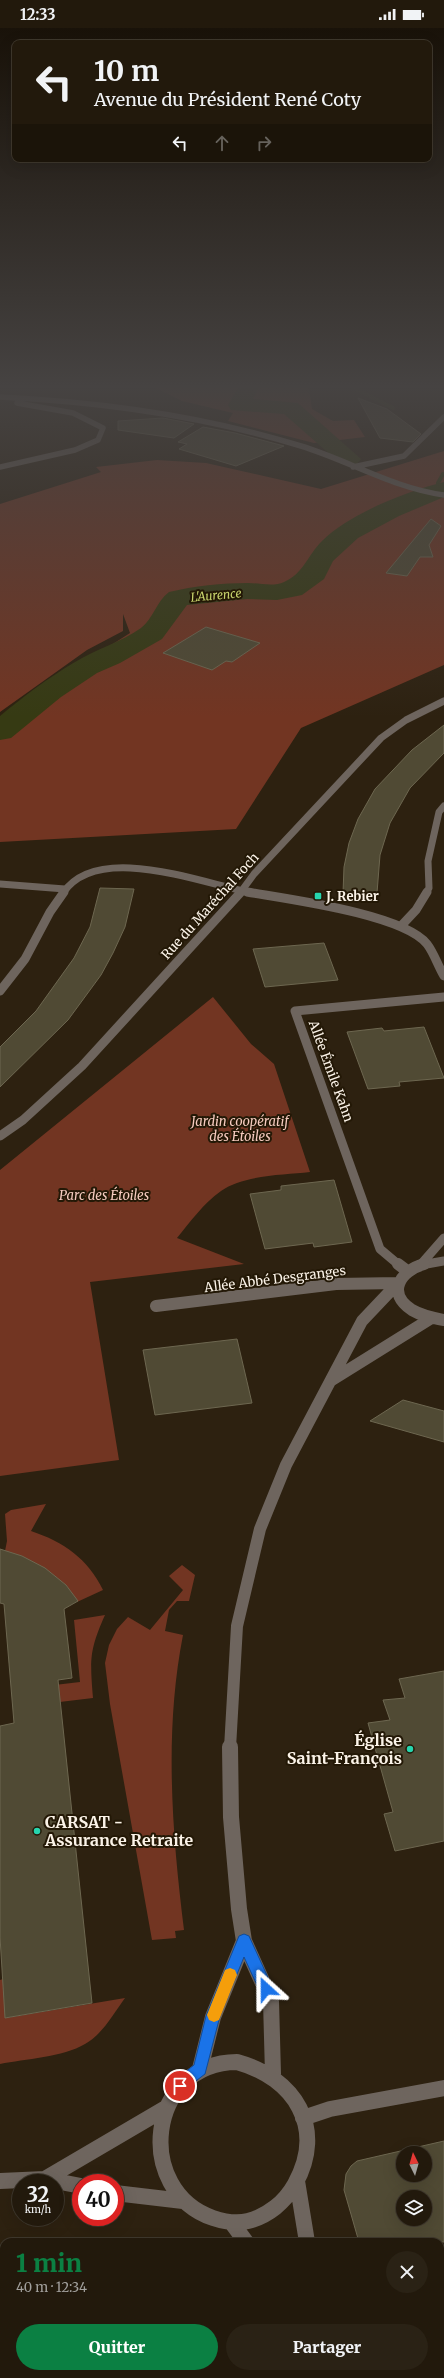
<!DOCTYPE html>
<html lang="fr">
<head>
<meta charset="utf-8">
<style>
	body { margin:0; font-family:Merriweather,serif; background:#2a2215; color:#f1f3f6; height:100vh; display:flex; flex-direction:column; font-size:15px; white-space:nowrap }
	* { box-sizing:border-box; margin:0 }
	p { font-size:13px; color:#a2a09d }
	.icon { flex:none; width:22px; height:22px; fill:none; stroke:currentColor; stroke-width:2; stroke-linecap:round; stroke-linejoin:round }
	.map { position:relative; flex:1; overflow:hidden }
	.sheet { position:absolute; left:0px; top:2210px; width:444px; height:140px; display:flex; flex-direction:column; background:#22190c; border-radius:12px 12px 0 0; box-shadow:0 4px 16px #0002,0 0 0 1px #3f382d }
	.sheet>* { flex:none }
	.hud { position:absolute; left:12px; top:12px; width:420px; height:122px; border-radius:8px; box-shadow:0 4px 16px #0002,0 0 0 1px #3f382d; background:#22190c; color:#f1f3f6; overflow:hidden }
	.needle { width:26px; rotate:355deg }
	.controls { position:absolute; left:396px; top:2118px; display:grid; gap:8px }
	.controls a { display:grid; place-items:center; width:36px; height:36px; border-radius:50%; background:#22190c; box-shadow:0 4px 16px #0002,0 0 0 1px #3f382d; font-size:20px }
	.speed { position:absolute; left:12px; top:2146px; display:flex; gap:8px; font-size:20px; font-weight:700; text-align:center }
	.speed>* { display:grid; place-content:center; width:52px; height:52px; border-radius:50%; background:#22190c; box-shadow:0 4px 16px #0002,0 0 0 1px #3f382d; line-height:1 }
	.speed small { font-size:10px; font-weight:400 }
	.speed .limit { border:6px solid #d22; background:#fff; color:#111 }
	.pin { position:absolute; display:grid; place-items:center; width:34px; height:34px; color:#fff; margin:-17px; border:2px solid #fff; border-radius:50%; box-shadow:0 1px 4px #0007 }
	.me { position:absolute; width:44px; margin:-22px; rotate:336deg; stroke-linejoin:round; filter:drop-shadow(0 0 3px #0008) }
	.turn { display:flex; align-items:center; gap:14px; height:84px; padding:0 16px; font-size:18px }
	.turn .icon { width:52px; height:52px; stroke-width:2.5 }
	.turn b { display:block; font-size:28px; line-height:34px }
	.lanes { display:flex; align-items:center; height:38px; padding:0 16px; background:#0003; justify-content:center; gap:20px; direction:ltr }
	.lanes .off { opacity:.35 }
	.round { display:grid; place-items:center; flex:none; width:42px; height:42px; border-radius:21px; background:#2a2215 }
	.overview { display:flex; align-items:center; justify-content:space-between; height:68px; padding:0 16px }
	h1 { font-size:24px; font-weight:800; line-height:30px; color:#0b8043 }
	.action { display:flex; gap:8px; margin-top:auto; padding:8px 16px }
	.action a { flex:1; height:46px; border-radius:24px; background:#0b8043; color:#fff; font-size:16px; font-weight:800; line-height:46px; text-align:center }
	.action a+a { background:#2a2215; color:#f1f3f6 }
	.status { display:flex; justify-content:space-between; align-items:center; height:28px; padding:0 20px; background:#22190c; direction:ltr }
	.status svg { height:11px; fill:currentColor }
	.map>svg:first-child { display:block }
	.green { fill:#723522 }
	.lines { fill:none; stroke-linecap:round; stroke-linejoin:round }
	.stream { stroke:#363a13; stroke-width:4 }
	.river { fill:#363a13; fill-rule:evenodd }
	.building { fill:#504a34; stroke:#6d6750; fill-rule:evenodd }
	.minor-far4 { stroke:#6e655e; stroke-width:5.5 }
	.minor-far3 { stroke:#6e655e; stroke-width:7 }
	.minor-far2 { stroke:#6e655e; stroke-width:9 }
	.minor-far1 { stroke:#6e655e; stroke-width:12 }
	.minor { stroke:#6e655e; stroke-width:16 }
	.route { fill:#1a73e8; stroke:#114b97 }
	.slow { fill:#f59e0b }
	.poi-dot { fill:#26d5ae; stroke:#231806; stroke-width:1.5 }
	.labels { text-anchor:middle; dominant-baseline:central; stroke-width:4; stroke-linejoin:round; paint-order:stroke }
	.far-water-label { font-size:12px; font-style:italic; fill:#c8d46d; stroke:#231806 }
	.poi-label { font-size:13px; font-weight:bold; fill:#fbf3e8; stroke:#231806; text-anchor:start }
	.street-label { font-size:13px; fill:#fbf3e8; stroke:#231806 }
	.park-label { font-size:13px; font-style:italic; fill:#f6cbbf; stroke:#231806 }
	.near-poi-label { font-size:16px; font-weight:bold; fill:#fbf3e8; stroke:#231806; text-anchor:end }
</style>
</head>
<body>
<div class="status"><b>12:33</b><svg viewBox="0 0 49 12"><path d="M0 12V9h3v3zM5 12V6h3v6zM10 12V3h3v9zM15 12V0h3v12zM26 1h20v11H26zM47 4h2v5h-2z"/></svg></div>
<div class="map">
<svg width="444" height="2350" viewBox="0 0 444 2350">
	<rect width="100%" height="100%" fill="#2d2110"/>
	<!-- green -->
	<path class="green" d="M156,360H309L312,381L333,393L354,392L365,409L314,415L228,393L233,385L182,373Z
		M444,423V637L301,700L236,801L0,814V696L77,639L130,605L123,586V603L87,622L0,684V476L101,444L96,439L157,432L206,435L321,461Z
		M213,969L251,1016L274,1036L310,1144C283,1147 243,1147 221,1163C203,1176 190,1194 177,1210L244,1236L90,1254L119,1432L0,1448V1142Z
		M46,1476L31,1503C64,1514 88,1531 103,1562L77,1574L66,1557L5,1523L7,1513L5,1486L11,1482Z
		M182,1537L195,1547L189,1573H177L169,1582L165,1603L183,1607C164,1704 172,1805 184,1902L175,1903L176,1910L152,1912L110,1676L105,1635L109,1617L117,1601L128,1589L150,1602L183,1562L169,1548Z
		M105,1587C89,1623 90,1632 93,1670L43,1676L46,1658L80,1654L74,1592Z
		M3,1951L6,1990L125,1970C114,1985 102,2007 85,2016C63,2029 25,2031 0,2036V1952Z"/>
	<g class="lines">
		<!-- stream -->
		<path class="stream" d="M354,360L393,380
			M440,463L438,455L443,446"/>
		<!-- river -->
		<path class="river" d="M238,360H258L253,371L298,375L361,431L357,436L349,438L341,436L284,386L231,382L228,377Z
			M444,454V469L399,488L358,510L333,533L324,551L302,567L277,572L247,571L187,577L162,611L120,635L97,645L61,669L11,710L0,712V688C24,668 48,650 75,634C96,621 121,614 141,600C153,591 156,574 169,564C194,558 222,555 248,555C258,555 274,559 284,554C304,545 307,528 322,513C349,486 407,463 444,454Z"/>
	</g>
	<!-- building -->
	<path class="building" d="M358,370L387,381L421,406L413,414L380,410Z
		M163,390L194,396L174,410L118,402V393Z
		M203,399L235,405L284,418L236,438L179,421L187,416L178,414Z
		M431,491L441,498L429,517L433,529H420L407,548L386,545Z
		M206,599L260,615L232,634L226,633L212,642L163,625Z
		M444,697V725L410,760L390,795L380,827L377,865H343L344,839L349,815L358,791L375,761L412,722Z
		M100,860L134,861L125,899L113,925L101,947L68,992L0,1059V1019L36,983L74,930L90,899Z
		M324,915L338,952L265,959L253,921Z
		M424,999L444,1050L399,1054L400,1058L368,1061L347,1004L382,1000L384,1003Z
		M334,1152L352,1214L314,1219L313,1215L265,1221L250,1166L281,1162V1158Z
		M237,1311L252,1375L155,1387L143,1322Z
		M403,1372L444,1383V1414L370,1393Z
		M0,1521L22,1528L45,1540L66,1557L78,1573L64,1581L72,1650L58,1652L92,1975L5,1990L0,1909V1698L14,1695L4,1576L0,1575Z
		M444,1643V1813L395,1823L384,1786L393,1784L368,1695L390,1692L383,1672L405,1670L399,1651Z
		M444,2113V2214H359L344,2162L346,2146L351,2138L357,2133ZM403,2125H425V2147H403ZM403,2169H425V2191H403Z"/>
	<g class="lines">
		<!-- minor-far4 -->
		<path class="minor-far4" d="M0,369C102,374 204,388 301,418C350,433 393,460 444,467
			M0,439L75,422L98,412L103,400L73,385L17,375
			M353,439L404,428L444,389"/>
		<!-- minor-far3 -->
		<path class="minor-far3" d="M0,856L65,861
			M63,865C98,813 203,856 253,865
			M240,865L254,846L381,710L406,692L444,673
			M426,865L429,860L428,833L439,784L444,778"/>
		<!-- minor-far2 -->
		<path class="minor-far2" d="M247,864C287,871 403,886 427,916C434,925 438,938 444,948
			M401,898L416,882L427,864
			M0,963L25,931L50,884L64,864
			M0,1108L23,1092L82,1038L241,864
			M423,1234L444,1210
			M399,1237L380,1221L295,983L444,969
			M421,1237L444,1233"/>
		<!-- minor-far1 -->
		<path class="minor-far1" d="M398,1236L406,1242
			M424,1236C400,1243 386,1265 412,1282C422,1288 433,1290 444,1292
			M156,1278L336,1256L398,1255
			M332,1352L430,1291
			M230,1720L237,1598L260,1501L286,1437L362,1293L398,1255"/>
		<!-- minor -->
		<path class="minor" d="M230,1719L231,1789L239,1881L244,1913L271,1973L273,2046
			M237,2034C295,2050 326,2100 295,2156C285,2174 268,2188 248,2193C236,2196 225,2194 213,2190C134,2163 146,2035 237,2034Z
			M200,2041L213,1989L244,1913
			M303,2090L330,2081L444,2060
			M45,2151L166,2080
			M0,2153L45,2151L81,2158
			M297,2153L307,2214
			M115,2165L183,2173
			M232,2195L246,2214
			M333,2346L334,2350"/>
	</g>
	<!-- sky -->
	<linearGradient id="sky" x2="0" y2="1"><stop stop-color="#191209"/><stop offset="0.52" stop-color="#464342"/><stop offset="1" stop-color="#464342" stop-opacity="0"/></linearGradient>
	<rect width="444" height="689" fill="url(#sky)"/>
	<!-- route -->
	<path class="route" d="M244,1906L249,1908L271,1956L273,1961L271,1966L266,1968L261,1966L244,1929L220,1988L205,2046L180,2065L175,2063L173,2058L175,2052L194,2037L206,1988L239,1908Z"/>
	<!-- slow -->
	<path class="slow" d="M230,1940L235,1942L237,1947L219,1992L214,1994L209,1992L207,1987L225,1942Z"/>
	<!-- markers -->
	<g class="poi-dot">
		<rect x="314" y="864" width="8" height="8" rx="2"/>
		<circle cx="410" cy="1721" r="4"/>
		<circle cx="37" cy="1803" r="4"/>
	</g>
	<g class="labels">
		<!-- far-water labels -->
		<g class="far-water-label">
			<text transform="translate(216 567) rotate(-5)">L'Aurence</text>
		</g>
		<!-- poi labels -->
		<g class="poi-label">
			<text x="326" y="868">J. Rebier</text>
		</g>
		<!-- street labels -->
		<g class="street-label">
			<text transform="translate(210 878) rotate(-48)">Rue du Maréchal Foch</text>
			<text transform="translate(331 1043) rotate(70)">Allée Émile Kahn</text>
			<text transform="translate(275 1251) rotate(-7)">Allée Abbé Desgranges</text>
		</g>
		<!-- park labels -->
		<g class="park-label">
			<text x="240" y="1093">Jardin coopératif<tspan x="240" dy="15">des Étoiles</tspan></text>
			<text x="104" y="1167">Parc des Étoiles</text>
		</g>
		<!-- near-poi labels -->
		<g class="near-poi-label">
			<text x="402" y="1712">Église<tspan x="402" dy="18">Saint-François</tspan></text>
			<text x="45" y="1794" text-anchor="start">CARSAT -<tspan x="45" dy="18">Assurance Retraite</tspan></text>
		</g>
	</g>
</svg>
<div class="controls">
<a><svg class="needle" viewBox="-14 -14 28 28"><path d="M0-13l5 13h-10z" fill="#e53935"/><path d="M0 13l5-13h-10z" fill="#a2a09d"/></svg></a>
<a><svg class="icon" aria-label="layers" viewBox="0 0 24 24"><path d="M12 4l9 5-9 5-9-5zM3 14l9 5 9-5"/></svg></a>
</div>
<div class="speed"><div>32<small>km/h</small></div><div class="limit">40</div></div>
<div class="pin" style="left:180px;top:2058px;background:#d93025"><svg class="icon" aria-label="arrive" viewBox="0 0 24 24"><path d="M6 21V4h12l-3 4 3 4H6"/></svg></div>
<svg class="me" style="left:266px;top:1961px" viewBox="-20 -20 40 40"><path d="M0-17L14 15 0 8-14 15z" fill="#1a73e8" stroke="#fff" stroke-width="4"/></svg>
<div class="hud">
<div class="turn"><svg class="icon" aria-label="left" viewBox="0 0 24 24"><path d="M17 20v-9H6M10 6l-5 5 5 5"/></svg><div><b>10 m</b>Avenue du Président René Coty</div></div>
<div class="lanes"><svg class="icon" aria-label="left" viewBox="0 0 24 24"><path d="M17 20v-9H6M10 6l-5 5 5 5"/></svg><svg class="icon off" aria-label="ahead" viewBox="0 0 24 24"><path d="M12 20V5M6 11l6-6 6 6"/></svg><svg class="icon off" aria-label="right" viewBox="0 0 24 24"><path d="M7 20v-9h11M14 6l5 5-5 5"/></svg></div>
</div>
<section class="sheet">
<div class="overview"><div><h1>1 min</h1><p>40 m · 12:34</p></div><a class="round"><svg class="icon" aria-label="close" viewBox="0 0 24 24"><path d="M6 6l12 12M18 6L6 18"/></svg></a></div>
<div class="action"><a>Quitter</a><a>Partager</a></div>
</section>
</div>
</body>
</html>
